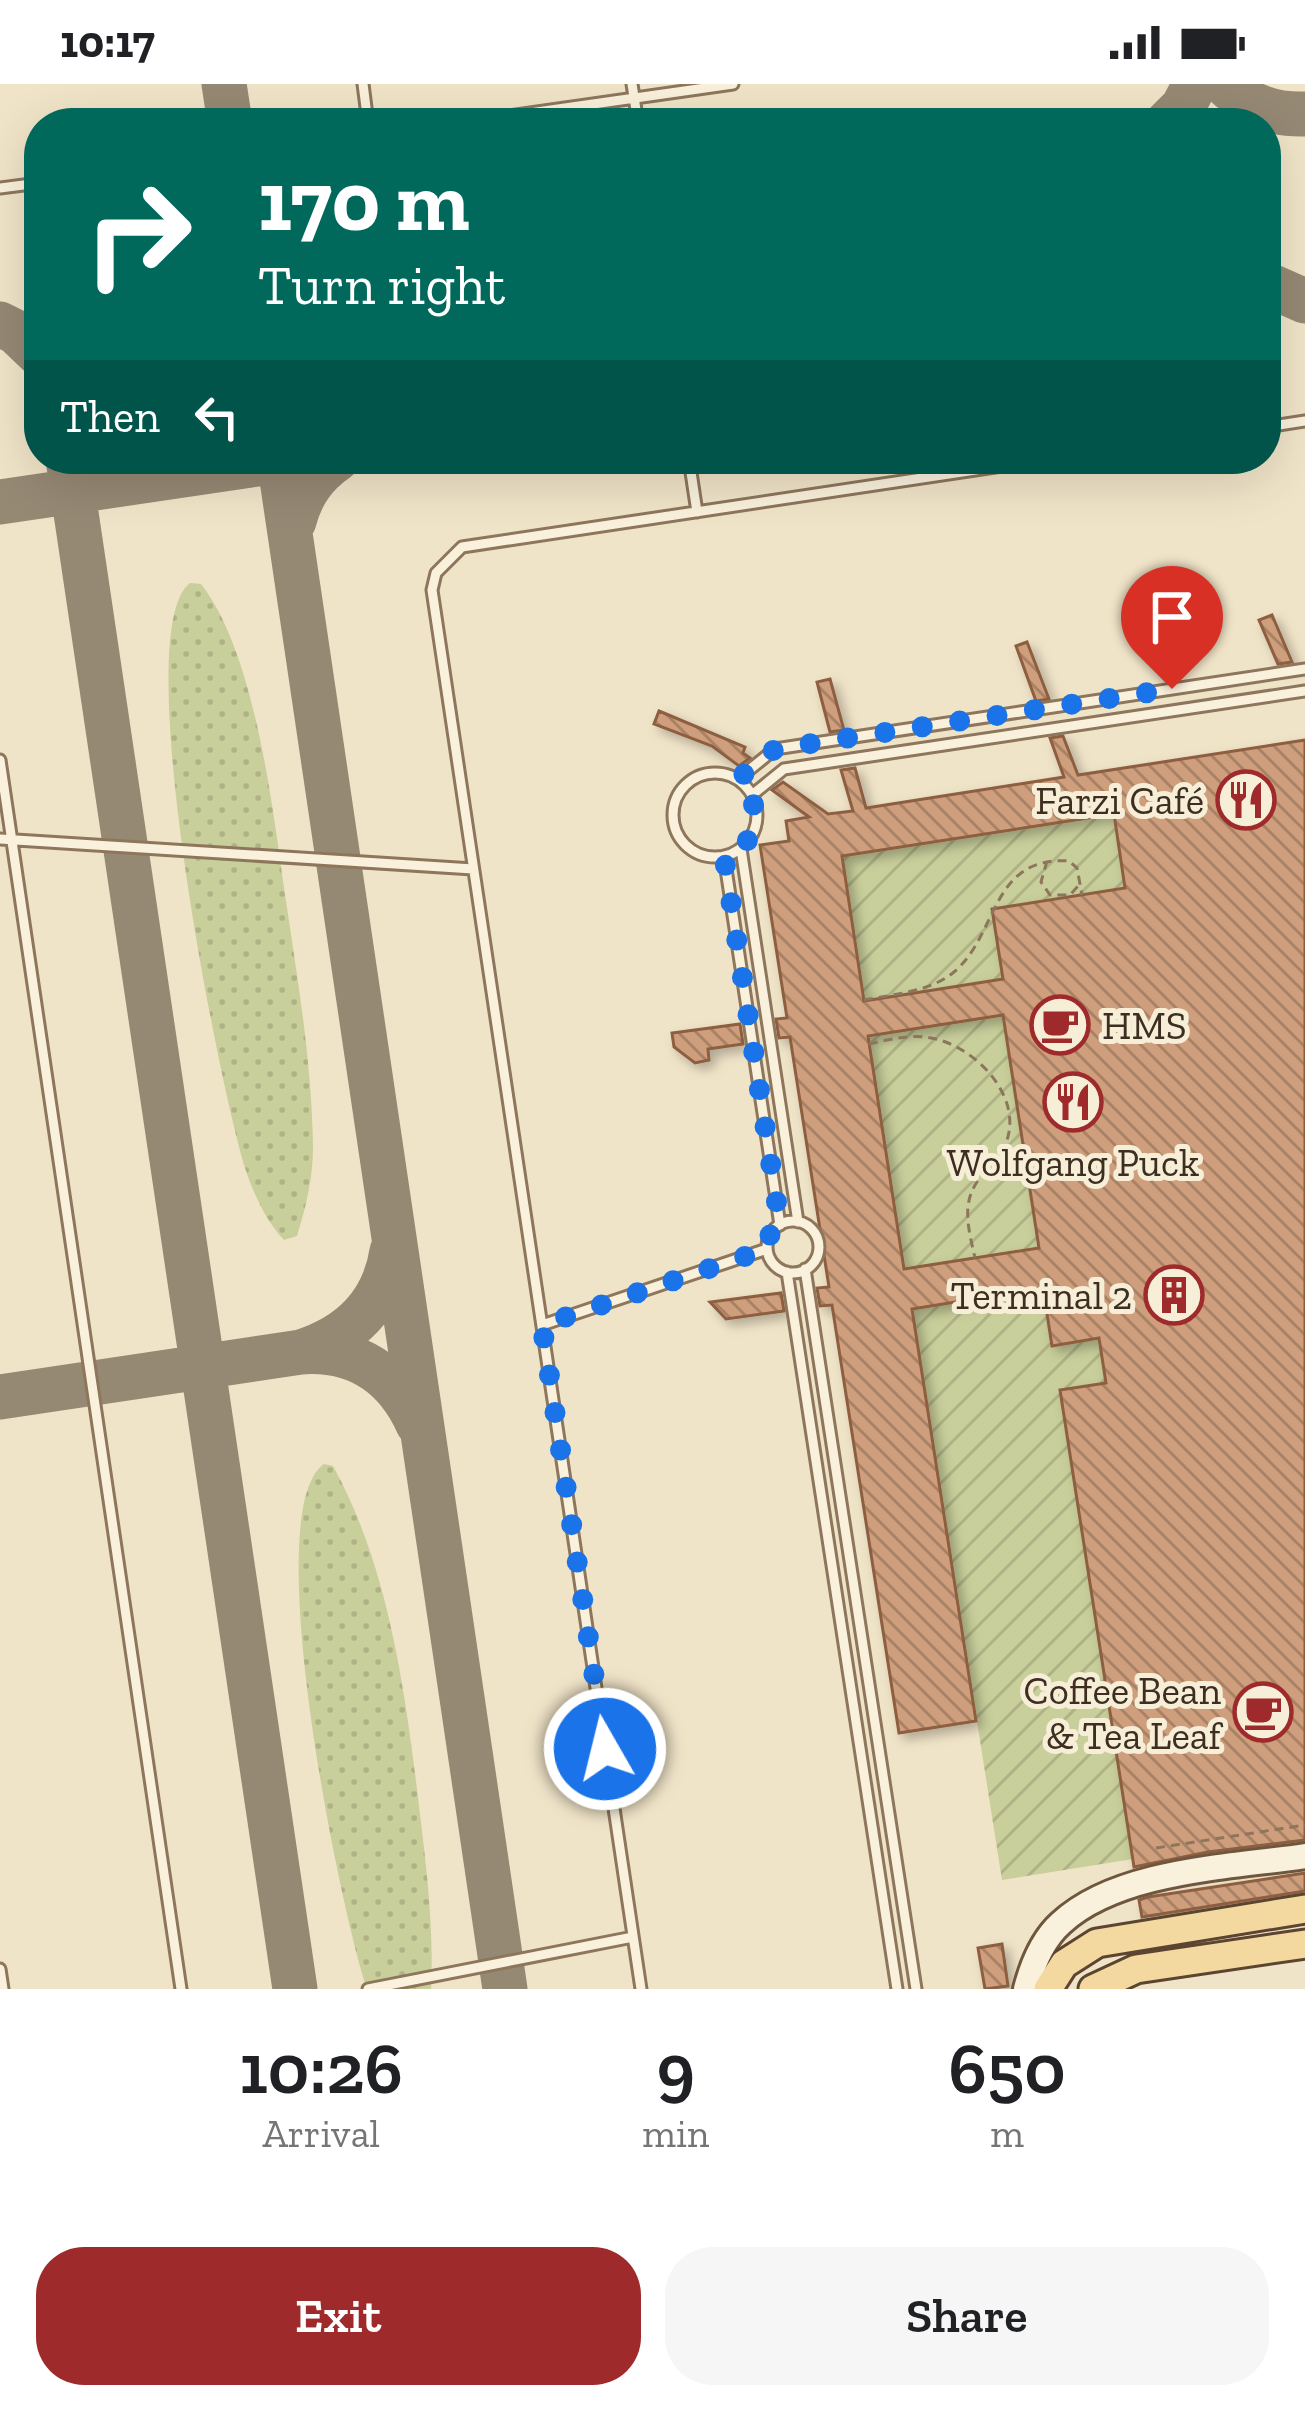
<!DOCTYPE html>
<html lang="en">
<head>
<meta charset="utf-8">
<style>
	body { margin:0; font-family:"Zilla Slab",serif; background:#f6f6f6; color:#202124; height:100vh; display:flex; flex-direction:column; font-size:45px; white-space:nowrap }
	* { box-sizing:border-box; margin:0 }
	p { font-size:39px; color:#757577 }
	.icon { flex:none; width:66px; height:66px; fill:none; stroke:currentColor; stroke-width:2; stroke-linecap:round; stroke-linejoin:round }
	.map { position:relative; height:1905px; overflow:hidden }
	.drawer { display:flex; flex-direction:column; background:#fff; flex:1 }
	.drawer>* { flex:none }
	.top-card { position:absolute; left:24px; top:24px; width:1257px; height:366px; border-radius:48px; box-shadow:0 12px 48px #0002; background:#00695c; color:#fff; overflow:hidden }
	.pin { position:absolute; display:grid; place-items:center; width:102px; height:102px; color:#fff; margin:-123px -51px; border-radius:50% 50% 50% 0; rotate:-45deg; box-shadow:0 0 12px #0007 }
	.pin .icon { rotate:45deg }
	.me { position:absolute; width:132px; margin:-66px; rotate:352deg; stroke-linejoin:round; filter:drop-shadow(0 0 9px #0008) }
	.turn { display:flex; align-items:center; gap:42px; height:252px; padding:0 36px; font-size:54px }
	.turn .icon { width:156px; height:156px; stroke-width:2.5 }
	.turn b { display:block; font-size:84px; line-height:102px }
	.then { display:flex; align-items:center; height:114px; padding:0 36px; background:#0003; gap:24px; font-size:45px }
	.eta { display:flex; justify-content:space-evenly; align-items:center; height:204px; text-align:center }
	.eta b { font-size:72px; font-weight:600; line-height:84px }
	.action { display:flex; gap:24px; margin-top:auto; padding:24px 36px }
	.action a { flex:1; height:138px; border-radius:48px; background:#9e2a2b; color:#fff; font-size:48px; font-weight:600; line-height:138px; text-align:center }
	.action a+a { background:#f6f6f6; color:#202124 }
	.status { display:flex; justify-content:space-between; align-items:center; height:84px; padding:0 60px; background:#fff; direction:ltr }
	.status svg { height:33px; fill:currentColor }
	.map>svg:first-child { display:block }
	.grass { fill:url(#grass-dots) }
	.garden { fill:url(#garden-furrows) }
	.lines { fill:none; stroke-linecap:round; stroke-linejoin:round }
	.taxiway { stroke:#968974; stroke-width:45 }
	.building { fill:url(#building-back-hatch); stroke:#8d5f41; stroke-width:3; fill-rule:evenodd; filter:url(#shadow) }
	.service-casing { stroke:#8d765c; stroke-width:15 }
	.secondary-casing { stroke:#6f573f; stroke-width:30 }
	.primary-casing { stroke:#5b4430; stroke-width:33 }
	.path { stroke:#8d765c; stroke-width:3; stroke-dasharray:9 6; stroke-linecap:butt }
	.service { stroke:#faf1dc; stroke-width:9 }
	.secondary { stroke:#faf1dc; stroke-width:24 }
	.primary { stroke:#f3d9a0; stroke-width:27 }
	.route { stroke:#1a73e8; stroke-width:21; stroke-dasharray:0 37.8 }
	.labels { text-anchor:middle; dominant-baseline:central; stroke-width:10; stroke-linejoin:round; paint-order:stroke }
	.poi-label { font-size:39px; fill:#3d2e20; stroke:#f7eed8; text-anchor:end }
</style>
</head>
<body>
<div class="status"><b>10:17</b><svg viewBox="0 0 49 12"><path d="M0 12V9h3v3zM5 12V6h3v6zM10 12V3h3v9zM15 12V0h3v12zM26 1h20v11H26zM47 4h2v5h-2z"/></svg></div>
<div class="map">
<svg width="1305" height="1905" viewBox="0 0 1305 1905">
	<defs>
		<pattern id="grass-dots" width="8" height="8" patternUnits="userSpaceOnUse" patternTransform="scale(3)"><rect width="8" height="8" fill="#c9cf9b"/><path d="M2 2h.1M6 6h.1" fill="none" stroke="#aeb285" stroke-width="1.8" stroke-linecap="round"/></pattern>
		<pattern id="garden-furrows" width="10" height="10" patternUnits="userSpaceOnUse" patternTransform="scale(3)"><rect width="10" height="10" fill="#c9cf9b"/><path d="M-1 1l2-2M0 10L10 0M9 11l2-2" fill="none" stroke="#aeb285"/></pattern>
		<pattern id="building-back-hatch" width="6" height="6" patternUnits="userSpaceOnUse" patternTransform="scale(3)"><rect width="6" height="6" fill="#cf9f7d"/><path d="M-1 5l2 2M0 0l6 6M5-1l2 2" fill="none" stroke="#a98266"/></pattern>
		<filter id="shadow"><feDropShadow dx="5.5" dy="5.5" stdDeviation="6" flood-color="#0004"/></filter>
	</defs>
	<rect width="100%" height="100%" fill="#f0e4c8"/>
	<!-- grass -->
	<path class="grass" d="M190,499L201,500C256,570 273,728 286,817C298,898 312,980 313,1063C313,1094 306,1123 297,1152L284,1156C266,1137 253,1109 245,1084C220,1004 127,546 190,499Z
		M324,1380L333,1382C390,1485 406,1613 420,1730C427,1788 434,1846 431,1905H367C341,1829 257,1426 324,1380Z"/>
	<!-- garden -->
	<path class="garden" d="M1114,730L1125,804L992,825L1003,895L864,917L842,772Z
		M1003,931L1039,1164L904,1185L868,952Z
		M1043,1204L1052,1261L1099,1254L1106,1299L1060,1307L1133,1775L1002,1796L912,1225Z"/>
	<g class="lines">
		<!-- taxiway -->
		<path class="taxiway" d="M224,0L230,39
			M1225,0C1248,22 1273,31 1305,30
			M1167,39L1183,23L1195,0
			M1266,200L1305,217
			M0,240L16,248L39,270
			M68,375L295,1905
			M279,375L505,1905
			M0,418L292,375
			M294,437C301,410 314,391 337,375
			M392,1167C384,1220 351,1252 301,1268C356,1264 396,1291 418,1340
			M0,1313L301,1268"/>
	</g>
	<!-- building -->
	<path class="building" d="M1272,531L1292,578L1278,580L1259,536Z
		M1027,558L1049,615L1036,617L1016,562Z
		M830,595L844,646L830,648L817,598Z
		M659,627L745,663L743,669L750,674L739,682L712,662L654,640Z
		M1063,652L1078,691L1305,656V1756L1208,1768L1134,1783L1060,1306L1106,1299L1099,1254L1052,1262L1043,1204L912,1225L976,1637L899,1649L832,1221L820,1222L817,1204L829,1203L790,953L779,954L776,935L787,934L760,761L789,757L786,737L809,733L772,706L783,698L828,730L853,727L841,686L855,684L866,724L1064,693L1050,654ZM1114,730L1125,804L992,825L1003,895L864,917L842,772ZM1003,931L1039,1164L904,1185L868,952Z
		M740,940L743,960L708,965L709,976L695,979L674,963L672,949Z
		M781,1209L784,1227L726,1235L710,1218Z
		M1305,1789V1807L1142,1833L1139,1816L1148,1813Z
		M1002,1860L1008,1902L985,1905L978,1864Z"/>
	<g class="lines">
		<!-- service casing -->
		<g class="service-casing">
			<path id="service" d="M363,0L368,39
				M632,0L638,39
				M460,39L733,0
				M0,104L39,99
				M1266,343L1305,337
				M689,375L697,428
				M0,676L181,1905
				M673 731a42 42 0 1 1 84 0a42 42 0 1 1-84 0Z
				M738,695L775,665L1305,585
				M752,711L784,685L1305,607
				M0,755L473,785
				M741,765L798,1138
				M724,772L780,1141
				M767 1163a26 26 0 1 1 52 0a26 26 0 1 1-52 0Z
				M805,1185L916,1905
				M787,1188L897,1905
				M542,1241L767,1165
				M0,1885L3,1905
				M368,1905L633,1853
				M641,1905L432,506L436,489L462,463L1049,375"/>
		</g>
		<!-- secondary casing -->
		<g class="secondary-casing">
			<path id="secondary" d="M1026,1905C1032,1882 1043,1855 1061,1839C1118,1786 1232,1783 1305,1772"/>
		</g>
		<!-- primary casing -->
		<g class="primary-casing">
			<path id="primary" d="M1048,1905L1064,1880L1097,1859L1305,1825
				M1093,1905L1136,1885L1305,1860"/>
		</g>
		<!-- path -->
		<path class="path" d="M1047,777L1041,798L1050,811H1070L1080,800
			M864,916C894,910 930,908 954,888C999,850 990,772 1069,777L1077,784L1082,811
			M869,960C887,956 906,951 925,953C967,957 1017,1003 1009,1048C1005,1070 993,1078 980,1094C960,1118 969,1147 975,1174
			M1156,1764L1305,1741"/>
		<!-- service -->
		<use href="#service" class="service"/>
		<!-- secondary -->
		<use href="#secondary" class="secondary"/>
		<!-- primary -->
		<use href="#primary" class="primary"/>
	</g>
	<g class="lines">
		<!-- route -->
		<path class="route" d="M605,1665L542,1241L767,1165L770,1151L780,1141L724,772C762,759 764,722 738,695L775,665L1172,605"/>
	</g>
	<!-- icons -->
	<defs>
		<g id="restaurant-ring" transform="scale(3)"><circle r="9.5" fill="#f7eed8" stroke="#9e2a2b" stroke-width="1.5"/><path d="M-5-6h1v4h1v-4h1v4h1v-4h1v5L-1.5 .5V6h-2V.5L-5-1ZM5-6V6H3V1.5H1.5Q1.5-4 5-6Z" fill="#9e2a2b"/></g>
		<g id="cafe-ring" transform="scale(3)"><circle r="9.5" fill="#f7eed8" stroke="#9e2a2b" stroke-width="1.5"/><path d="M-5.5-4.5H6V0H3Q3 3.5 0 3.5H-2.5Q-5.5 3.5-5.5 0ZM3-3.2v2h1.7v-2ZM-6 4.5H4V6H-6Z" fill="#9e2a2b"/></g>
		<g id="building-ring" transform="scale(3)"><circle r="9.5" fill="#f7eed8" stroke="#9e2a2b" stroke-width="1.5"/><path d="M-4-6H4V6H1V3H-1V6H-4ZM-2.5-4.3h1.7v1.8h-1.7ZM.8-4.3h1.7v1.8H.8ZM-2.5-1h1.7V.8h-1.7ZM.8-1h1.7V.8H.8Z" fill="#9e2a2b"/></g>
	</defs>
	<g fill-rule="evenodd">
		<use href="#restaurant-ring" x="1246" y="716"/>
		<use href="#cafe-ring" x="1060" y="941"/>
		<use href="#restaurant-ring" x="1073" y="1018"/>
		<use href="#building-ring" x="1174" y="1211"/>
		<use href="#cafe-ring" x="1263" y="1628"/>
	</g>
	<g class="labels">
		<!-- poi labels -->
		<g class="poi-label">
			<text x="1204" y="716">Farzi Café</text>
			<text x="1102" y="941" text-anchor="start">HMS</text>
			<text x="1073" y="1078" text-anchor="middle">Wolfgang Puck</text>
			<text x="1132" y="1211">Terminal 2</text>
			<text x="1221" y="1606">Coffee Bean<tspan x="1221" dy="45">&amp; Tea Leaf</tspan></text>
		</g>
	</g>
</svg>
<div class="pin" style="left:1172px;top:605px;background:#d93025"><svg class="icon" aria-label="arrive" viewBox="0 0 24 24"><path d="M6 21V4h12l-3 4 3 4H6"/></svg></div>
<svg class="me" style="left:605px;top:1665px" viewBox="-20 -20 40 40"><circle r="17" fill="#1a73e8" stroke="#fff" stroke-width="3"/><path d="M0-11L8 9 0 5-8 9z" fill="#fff"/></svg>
<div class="top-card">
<div class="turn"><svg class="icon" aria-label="right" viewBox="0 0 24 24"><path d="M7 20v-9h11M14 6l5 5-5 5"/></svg><div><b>170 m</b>Turn right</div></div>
<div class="then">Then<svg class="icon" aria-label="left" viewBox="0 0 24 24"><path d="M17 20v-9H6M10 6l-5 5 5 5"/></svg></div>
</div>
</div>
<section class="drawer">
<div class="eta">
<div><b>10:26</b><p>Arrival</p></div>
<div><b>9</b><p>min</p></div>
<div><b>650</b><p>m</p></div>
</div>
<div class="action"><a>Exit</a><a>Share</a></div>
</section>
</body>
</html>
